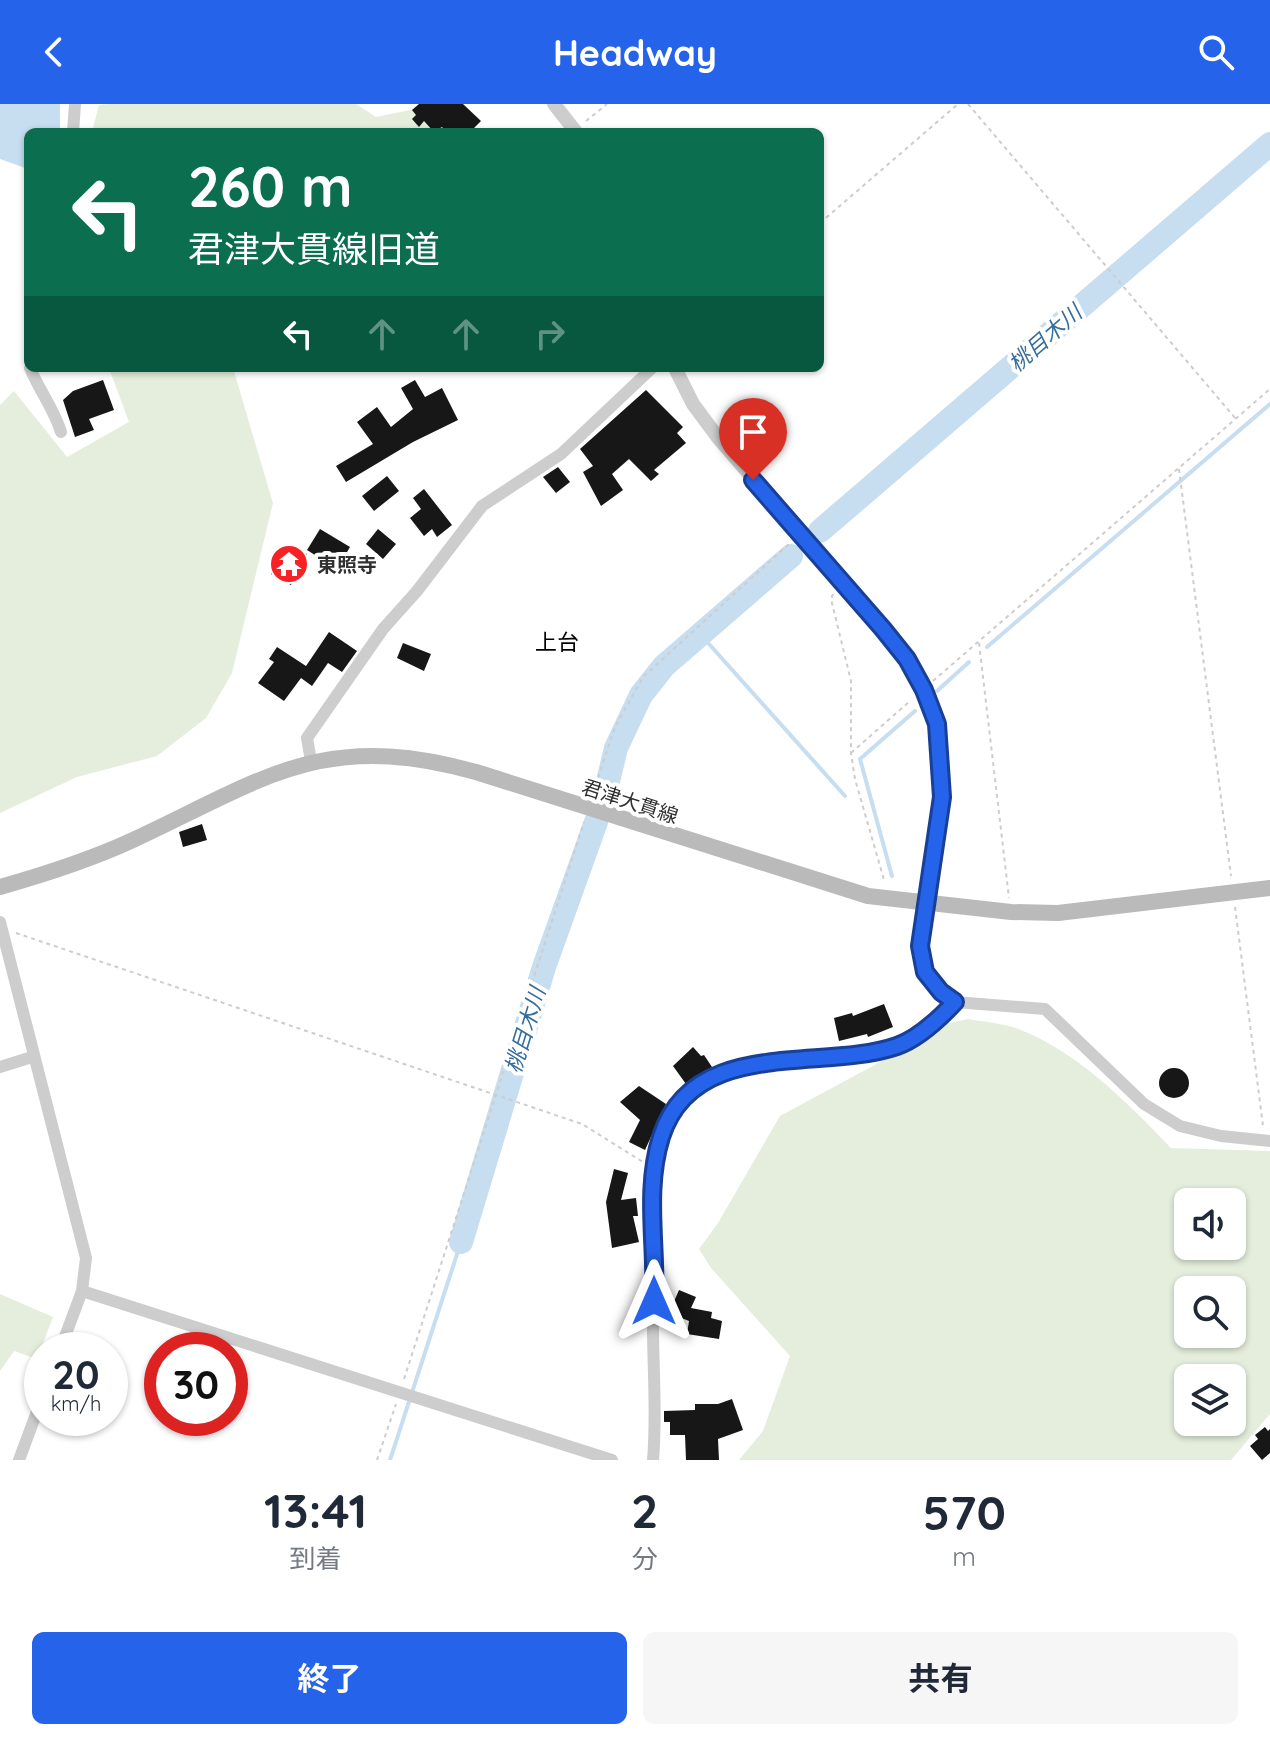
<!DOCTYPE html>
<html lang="ja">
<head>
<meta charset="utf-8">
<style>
	body { margin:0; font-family:Quicksand,"Noto Sans JP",sans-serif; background:#f6f6f7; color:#1f2937; height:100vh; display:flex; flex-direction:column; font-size:30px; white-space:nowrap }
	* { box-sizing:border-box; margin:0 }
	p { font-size:26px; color:#747a83 }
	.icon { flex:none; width:44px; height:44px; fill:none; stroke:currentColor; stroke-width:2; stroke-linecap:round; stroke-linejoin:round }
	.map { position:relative; height:1356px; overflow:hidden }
	.sheet { display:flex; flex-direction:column; background:#fff; flex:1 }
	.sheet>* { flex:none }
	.guide { position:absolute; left:24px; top:24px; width:800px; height:244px; border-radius:12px; box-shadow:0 2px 6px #0004; background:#0b6e4f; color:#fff; overflow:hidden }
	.tools { position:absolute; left:1174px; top:1084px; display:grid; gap:16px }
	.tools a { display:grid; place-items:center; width:72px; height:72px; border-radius:12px; background:#fff; box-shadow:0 2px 6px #0004; font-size:40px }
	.speed { position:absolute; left:24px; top:1228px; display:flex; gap:16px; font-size:40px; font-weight:700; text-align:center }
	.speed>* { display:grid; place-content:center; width:104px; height:104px; border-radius:50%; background:#fff; box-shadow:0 2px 6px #0004; line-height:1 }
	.speed small { font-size:20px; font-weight:400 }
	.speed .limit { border:12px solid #d22; background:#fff; color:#111 }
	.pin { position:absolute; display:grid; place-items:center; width:68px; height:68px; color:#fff; margin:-82px -34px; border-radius:50% 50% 50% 0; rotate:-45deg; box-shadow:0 0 8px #0007 }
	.pin .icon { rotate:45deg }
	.me { position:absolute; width:88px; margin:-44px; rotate:0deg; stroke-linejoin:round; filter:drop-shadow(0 0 6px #0008) }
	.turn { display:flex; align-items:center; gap:28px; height:168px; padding:0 32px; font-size:36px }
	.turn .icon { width:104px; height:104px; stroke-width:2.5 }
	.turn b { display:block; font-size:56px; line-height:68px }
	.lanes { display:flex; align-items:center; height:76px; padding:0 32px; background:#0003; justify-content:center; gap:40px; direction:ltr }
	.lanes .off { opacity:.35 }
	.eta { display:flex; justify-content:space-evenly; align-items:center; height:136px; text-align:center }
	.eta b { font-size:48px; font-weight:700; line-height:56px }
	.cta { display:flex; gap:16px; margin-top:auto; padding:16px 32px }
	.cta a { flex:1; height:92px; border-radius:12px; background:#2563eb; color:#fff; font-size:32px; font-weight:700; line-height:92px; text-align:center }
	.cta a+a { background:#f6f6f7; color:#1f2937 }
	header { display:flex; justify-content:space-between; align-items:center; height:104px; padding:0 32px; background:#2563eb; color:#fff; font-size:36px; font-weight:700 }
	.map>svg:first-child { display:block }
	.green { fill:#e5eedc; fill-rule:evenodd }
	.water { fill:#c7ddf0 }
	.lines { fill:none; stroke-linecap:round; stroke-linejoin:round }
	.stream { stroke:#c7ddf0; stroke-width:4 }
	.river { stroke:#c7ddf0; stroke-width:24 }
	.building { fill:#171717 }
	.path { stroke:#cdcdcd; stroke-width:2; stroke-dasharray:4 4; stroke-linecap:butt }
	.minor { stroke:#cdcdcd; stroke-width:12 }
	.tertiary { stroke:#cdcdcd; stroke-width:14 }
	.secondary { stroke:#bababa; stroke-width:16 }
	.route-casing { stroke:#184099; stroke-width:20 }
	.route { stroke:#2563eb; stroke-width:14 }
	.labels { text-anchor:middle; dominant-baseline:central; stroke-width:8; stroke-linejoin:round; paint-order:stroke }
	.poi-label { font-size:20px; font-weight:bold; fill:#303030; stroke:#fff; text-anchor:start }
	.street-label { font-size:20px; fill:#303030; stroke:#fff }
	.water-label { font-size:22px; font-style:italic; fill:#356d9b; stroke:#fff }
	.neighbourhood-label { font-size:22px; fill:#000; stroke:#fff }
</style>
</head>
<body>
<header><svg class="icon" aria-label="back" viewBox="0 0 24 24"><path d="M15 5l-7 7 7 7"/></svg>Headway<svg class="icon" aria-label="search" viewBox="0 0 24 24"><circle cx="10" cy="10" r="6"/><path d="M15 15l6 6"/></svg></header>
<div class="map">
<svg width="1270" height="1356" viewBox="0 0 1270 1356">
	<rect width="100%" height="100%" fill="#fff"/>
	<!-- green -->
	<path class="green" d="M109,0H356L376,13L439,0V28H92L99,1Z
		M109,264H233L273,399L232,569L206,614L157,652L77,673L0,709V301L14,287L67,353L129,318Z
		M968,915C983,918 1001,919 1016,924C1077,947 1127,998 1171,1044L1270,1047V1310L1231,1356H739L763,1327L790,1252L711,1164L699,1145L718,1119L780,1012L919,937L945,920ZM1188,1098H1232V1142H1188ZM1188,1186H1232V1230H1188ZM1188,1274H1232V1318H1188Z
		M0,1190L53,1213L37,1255L14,1247L0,1267Z"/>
	<!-- water -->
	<path class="water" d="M0,0H60V28H28V65L0,55Z"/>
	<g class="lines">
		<!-- stream -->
		<path class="stream" d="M701,531L845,692
			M987,543L1270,300
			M937,587L969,558
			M892,772L860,655L915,607
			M390,1356L461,1138"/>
		<!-- river -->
		<path class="river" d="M820,427L1270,40
			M604,694L616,644L641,591L664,562L791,452
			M461,1138L544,863L596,718"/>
	</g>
	<!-- building -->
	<path class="building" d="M419,0H463L481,17L470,28H446L442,23L434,28L424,17L419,23L412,15L416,11L412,6Z
		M103,276L114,306L89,315L94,326L75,333L63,296L73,287Z
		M415,276L425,293L442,284L458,316L413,338L346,378L336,362L373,340L357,318L377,303L391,323L413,305L401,284Z
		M646,286L683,323L677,329L686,339L654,366L659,370L651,377L629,355L612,370L623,386L601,402L583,368L593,362L580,345Z
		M558,363L570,378L556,389L543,373Z
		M387,372L399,387L374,407L362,392Z
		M424,385L452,421L437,433L432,425L424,432L410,414L421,405L413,394Z
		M320,425L350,443L337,465L307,446Z
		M378,425L396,440L383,455L366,440Z
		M288,440L307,450L291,481L271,470Z
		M329,528L357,547L342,568L328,559L312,582L301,574L284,597L258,579L274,558L269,555L277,543L306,562Z
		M403,539L431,550L424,567L397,554Z
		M202,720L207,736L183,743L179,728Z
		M884,900L893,923L868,933L867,930L839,937L834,914L852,909L853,912Z
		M693,943L701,952L704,951L712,963L686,980L673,962Z
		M1159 979a15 15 0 1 1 30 0a15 15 0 1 1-30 0Z
		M639,982L666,1000L645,1046L629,1038L640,1016L620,998Z
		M614,1065L628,1069L621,1096L636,1094L638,1112H633L639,1138L612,1144L606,1098Z
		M679,1186L696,1193L691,1204L712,1208L711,1214L722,1217L719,1235L687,1230L689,1217L669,1209Z
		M732,1295L743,1326L718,1335L719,1356H686L685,1331H670V1318H664V1307L695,1306V1300H718Z
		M1265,1323L1268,1327L1270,1325V1349L1262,1356L1250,1342L1258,1335L1255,1331Z"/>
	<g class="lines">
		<!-- path -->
		<path class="path" d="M968,0L1236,315
			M586,17L607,0
			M820,119L958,0
			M1179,365L1231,772
			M833,490L831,495L851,577V649L855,675L884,776
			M979,539L1009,794
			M933,577L1270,285
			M851,649L910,597
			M593,689L615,623L643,573L790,439
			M1235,803L1263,1022
			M16,829L582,1020L643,1058
			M404,1275L584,718
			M377,1356L396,1300"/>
		<!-- minor -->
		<path class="minor" d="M73,28L75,0
			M30,264C39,286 54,305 61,328
			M311,657L307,634L383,525L417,487L482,402L561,350L652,264
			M925,799L920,842L925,868L941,888L955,898L1045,905L1144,1000L1180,1022L1221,1032L1270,1037
			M0,818L86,1154L82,1187L60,1246
			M0,963L32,953
			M82,1187L612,1356
			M19,1356L42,1294
			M653,1356C657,1311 653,1267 653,1222C653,1206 655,1189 655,1173C654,1126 647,1079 661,1033C666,1015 685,991 700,980C732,959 770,958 806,955C869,949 910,948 955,898"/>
		<!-- tertiary -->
		<path class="tertiary" d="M554,0L576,28
			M675,264L693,300L719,335L883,525C963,628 943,681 925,799"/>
		<!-- secondary -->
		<path class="secondary" d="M0,783C46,770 90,756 133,736C264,675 323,625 476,668L868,792L1011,808L1058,809L1270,784"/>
	</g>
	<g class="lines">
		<!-- route casing -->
		<g class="route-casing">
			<path id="route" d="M654,1197C657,1143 644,1087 661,1033C693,932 822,968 897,942C917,935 940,914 955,898L941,888L925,868L920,842L942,693L937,620L924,586L907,555L883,525L753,376"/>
		</g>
		<!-- route -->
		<use href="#route" class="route"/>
	</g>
	<!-- icons -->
	<defs>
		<g id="temple-disc" transform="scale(2)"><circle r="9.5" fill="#f62226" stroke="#fff"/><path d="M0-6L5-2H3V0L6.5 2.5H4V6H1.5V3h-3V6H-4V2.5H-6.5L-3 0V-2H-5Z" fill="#fff"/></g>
	</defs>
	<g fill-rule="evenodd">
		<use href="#temple-disc" x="289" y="460"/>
	</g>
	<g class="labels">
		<!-- poi labels -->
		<g class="poi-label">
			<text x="317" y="460">東照寺</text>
		</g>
		<!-- street labels -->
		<g class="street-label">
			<text transform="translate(630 697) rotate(18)">君津大貫線</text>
		</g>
		<!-- water labels -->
		<g class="water-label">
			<text transform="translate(1045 234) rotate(-41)">桃目木川</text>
			<text transform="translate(525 926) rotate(-73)">桃目木川</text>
		</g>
		<!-- neighbourhood labels -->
		<g class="neighbourhood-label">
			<text x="557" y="538">上台</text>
		</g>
	</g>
</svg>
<div class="tools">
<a><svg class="icon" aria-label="sound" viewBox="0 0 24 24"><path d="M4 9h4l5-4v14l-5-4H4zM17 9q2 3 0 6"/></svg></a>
<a><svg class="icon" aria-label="search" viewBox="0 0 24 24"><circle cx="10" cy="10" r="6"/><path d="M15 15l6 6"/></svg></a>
<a><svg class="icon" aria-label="layers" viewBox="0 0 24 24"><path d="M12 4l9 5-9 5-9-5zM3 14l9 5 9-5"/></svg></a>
</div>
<div class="speed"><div>20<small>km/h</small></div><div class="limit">30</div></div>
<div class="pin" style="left:753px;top:376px;background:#d93025"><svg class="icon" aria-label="arrive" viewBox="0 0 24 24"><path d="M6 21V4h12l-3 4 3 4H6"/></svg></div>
<svg class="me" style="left:654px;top:1197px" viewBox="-20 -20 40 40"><path d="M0-17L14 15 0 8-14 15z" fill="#2563eb" stroke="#fff" stroke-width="4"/></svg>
<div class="guide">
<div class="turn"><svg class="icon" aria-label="left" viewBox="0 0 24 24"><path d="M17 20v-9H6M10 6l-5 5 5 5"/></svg><div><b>260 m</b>君津大貫線旧道</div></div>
<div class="lanes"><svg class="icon" aria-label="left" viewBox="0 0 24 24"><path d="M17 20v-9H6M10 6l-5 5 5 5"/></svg><svg class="icon off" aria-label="ahead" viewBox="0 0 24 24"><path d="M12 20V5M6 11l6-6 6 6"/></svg><svg class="icon off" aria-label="ahead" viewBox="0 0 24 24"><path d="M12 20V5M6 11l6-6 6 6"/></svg><svg class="icon off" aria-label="right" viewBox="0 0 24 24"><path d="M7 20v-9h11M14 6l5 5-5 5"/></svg></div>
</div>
</div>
<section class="sheet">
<div class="eta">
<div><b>13:41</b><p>到着</p></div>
<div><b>2</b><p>分</p></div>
<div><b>570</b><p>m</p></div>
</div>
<div class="cta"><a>終了</a><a>共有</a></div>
</section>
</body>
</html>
